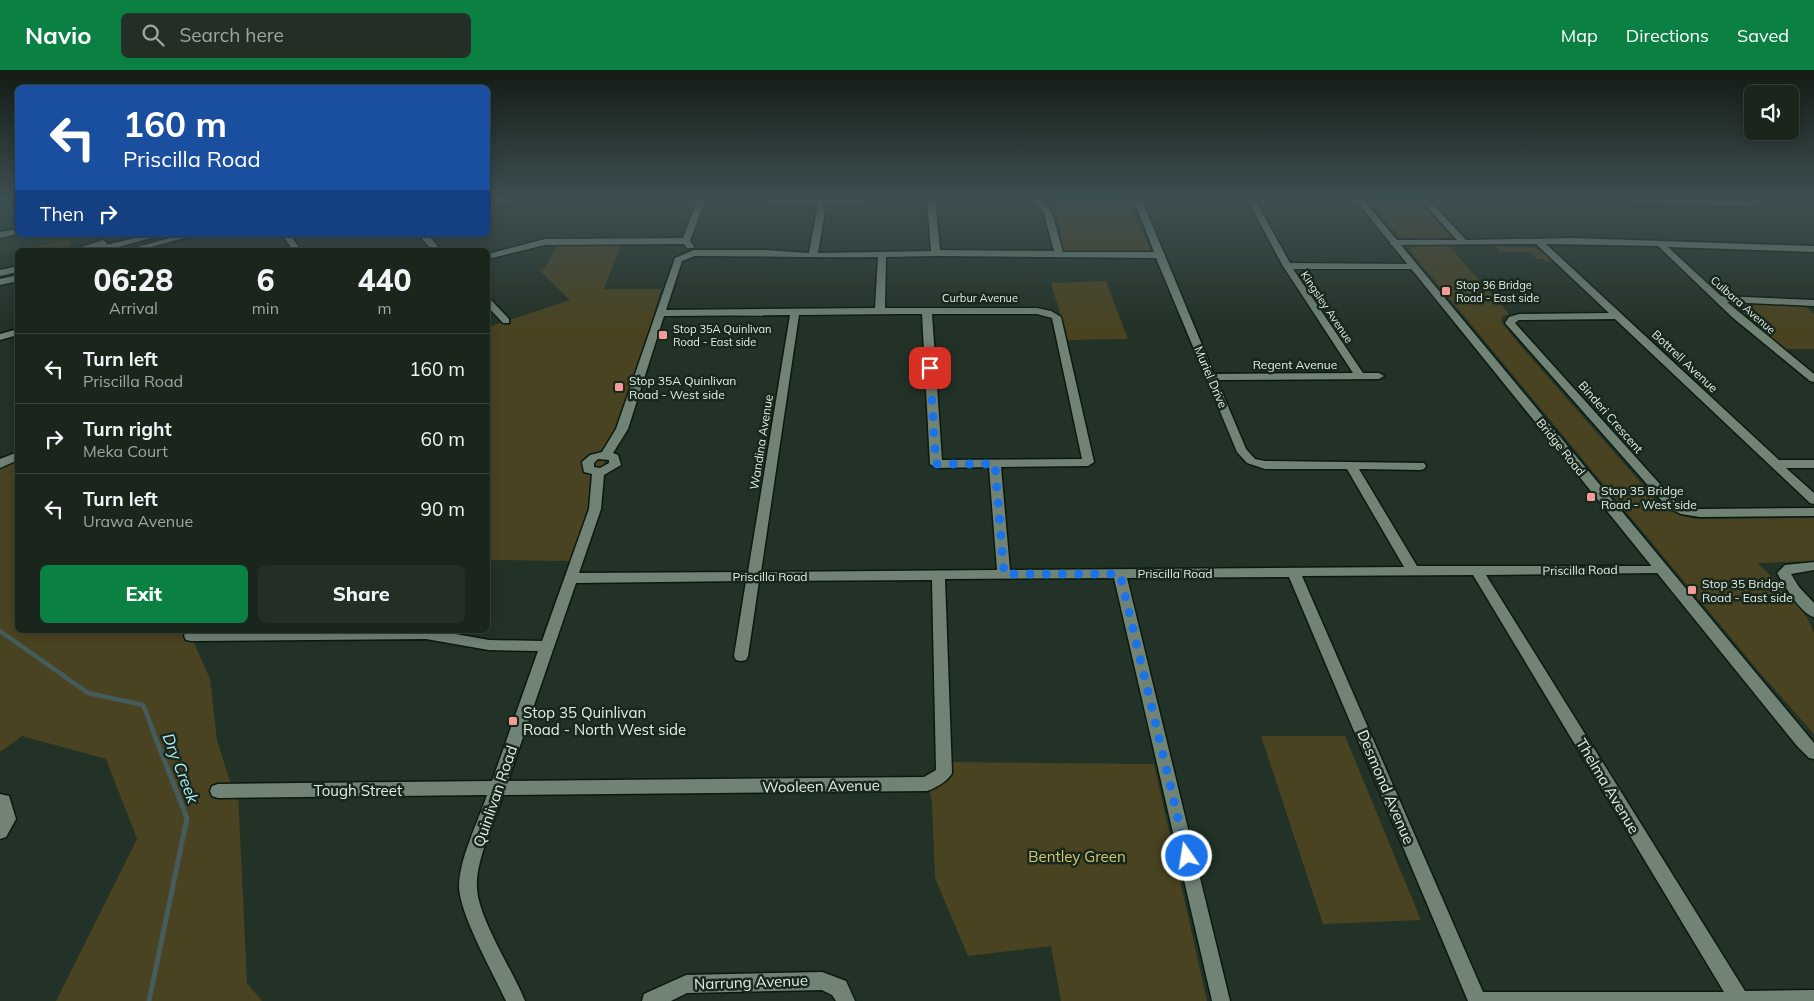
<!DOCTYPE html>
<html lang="en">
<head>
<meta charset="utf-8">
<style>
	body { margin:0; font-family:Mulish,sans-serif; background:#232e25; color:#f1f3f6; height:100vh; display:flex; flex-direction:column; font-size:19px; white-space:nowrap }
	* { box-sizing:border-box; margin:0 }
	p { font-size:16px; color:#9fa5a3 }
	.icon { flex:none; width:28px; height:28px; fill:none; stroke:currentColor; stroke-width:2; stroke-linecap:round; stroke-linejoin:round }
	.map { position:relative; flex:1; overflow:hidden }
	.panel { position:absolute; left:15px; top:178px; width:475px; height:385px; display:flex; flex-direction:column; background:#1a261c; border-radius:8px; box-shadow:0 2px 12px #0003,0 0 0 1px #38433b }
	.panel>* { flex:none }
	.top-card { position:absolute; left:15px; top:15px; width:475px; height:152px; border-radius:8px; box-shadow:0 2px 12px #0003,0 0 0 1px #38433b; background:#1a4fa0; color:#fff; overflow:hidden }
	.buttons { position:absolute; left:1744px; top:15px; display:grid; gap:10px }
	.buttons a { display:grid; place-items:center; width:55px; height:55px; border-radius:8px; background:#1a261c; box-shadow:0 2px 12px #0003,0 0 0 1px #38433b; font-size:25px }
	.pin { position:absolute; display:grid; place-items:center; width:42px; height:42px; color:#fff; margin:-21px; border-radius:10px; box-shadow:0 2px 8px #0006 }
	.me { position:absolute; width:55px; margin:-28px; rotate:347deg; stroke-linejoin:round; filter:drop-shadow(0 0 4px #0008) }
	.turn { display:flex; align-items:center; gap:18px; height:105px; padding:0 25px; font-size:22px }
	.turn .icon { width:65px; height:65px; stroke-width:2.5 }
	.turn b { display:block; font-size:35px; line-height:42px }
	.then { display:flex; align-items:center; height:48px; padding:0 25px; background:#0003; gap:10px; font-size:19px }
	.eta { display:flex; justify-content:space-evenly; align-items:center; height:85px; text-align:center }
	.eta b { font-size:30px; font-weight:800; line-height:35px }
	.button { display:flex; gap:10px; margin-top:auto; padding:10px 25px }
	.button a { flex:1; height:58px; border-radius:8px; background:#0b8043; color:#fff; font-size:20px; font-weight:800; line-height:58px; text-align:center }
	.button a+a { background:#232e25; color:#f1f3f6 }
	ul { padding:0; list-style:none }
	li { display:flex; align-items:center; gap:15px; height:70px; padding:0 25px; border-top:1px solid #38433b }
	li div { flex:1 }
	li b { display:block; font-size:19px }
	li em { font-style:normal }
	header { display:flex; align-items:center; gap:30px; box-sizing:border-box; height:70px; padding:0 25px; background:#0b8043; color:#fff }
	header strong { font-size:24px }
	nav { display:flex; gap:28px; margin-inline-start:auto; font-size:18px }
	.search { width:350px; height:45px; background:#232e25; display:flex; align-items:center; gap:12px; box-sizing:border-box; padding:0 18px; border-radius:8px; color:#9fa5a3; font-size:19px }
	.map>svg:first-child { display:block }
	.built { fill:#263d2d }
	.green { fill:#494321 }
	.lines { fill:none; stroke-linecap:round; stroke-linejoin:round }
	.stream-far1 { stroke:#465b5b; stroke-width:4.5 }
	.stream { stroke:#465b5b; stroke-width:5 }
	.minor-casing { stroke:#0a190f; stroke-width:3 }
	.secondary-casing { stroke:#0a190f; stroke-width:3 }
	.minor { fill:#708375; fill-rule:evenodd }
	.secondary { fill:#708375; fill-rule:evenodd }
	.route { stroke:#1a73e8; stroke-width:9; stroke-dasharray:0 16.2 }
	.poi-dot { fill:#f59b9a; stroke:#18281d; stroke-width:2 }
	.labels { text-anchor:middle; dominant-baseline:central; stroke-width:5; stroke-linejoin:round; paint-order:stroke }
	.far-poi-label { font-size:11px; fill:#e3ede5; stroke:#18281d; text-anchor:start }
	.far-street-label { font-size:11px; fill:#e3ede5; stroke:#18281d }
	.street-label { font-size:12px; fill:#e3ede5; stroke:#18281d }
	.poi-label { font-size:12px; fill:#e3ede5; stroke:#18281d; text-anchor:start }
	.near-poi-label { font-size:15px; fill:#e3ede5; stroke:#18281d; text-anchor:start }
	.near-street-label { font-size:15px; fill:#e3ede5; stroke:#18281d }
	.near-park-label { font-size:15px; fill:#d7c86f; stroke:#18281d }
	.near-water-label { font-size:16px; font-style:italic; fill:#aef0f9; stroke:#18281d }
</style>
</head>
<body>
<header>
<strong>Navio</strong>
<div class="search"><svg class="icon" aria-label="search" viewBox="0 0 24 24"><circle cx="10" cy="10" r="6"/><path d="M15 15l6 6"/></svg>Search here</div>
<nav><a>Map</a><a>Directions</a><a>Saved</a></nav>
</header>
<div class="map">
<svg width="1814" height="931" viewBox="0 0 1814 931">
	<rect width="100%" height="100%" fill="#223226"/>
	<!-- built -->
	<path class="built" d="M17,128L18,165H106L71,173L69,169L0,185V130Z"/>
	<!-- green -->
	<path class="green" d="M1050,128H1126L1151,181L1064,182L1057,139Z
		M1366,128H1416L1450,166L1442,169H1411L1399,166Z
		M69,169L71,175L49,180H20Z
		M622,173L604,219H661L654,243H660L601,402L576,491L488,490V257L570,230L539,200L545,198L558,174Z
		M1419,175H1448L1509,244L1502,247L1501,251L1519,274L1657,431L1679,445L1695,449L1814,448V491L1758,493C1777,514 1806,536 1814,564V664L1761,604L1410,181V178Z
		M1495,176L1536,178L1554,192H1546L1543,189H1537L1531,183L1535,182H1500Z
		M1106,211L1128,269L1068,270L1051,213Z
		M1732,232L1804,235L1814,244V279H1780L1727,234Z
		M17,386L18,560H183L191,566L210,609L217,670L233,721H238L247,913L262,931H56L137,769L106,689L22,666L0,682V394Z
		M1261,666H1345L1421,850L1323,854Z
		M953,692L1154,694L1207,931H1061L1051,876L968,886L935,808L932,734L929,718L948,705Z"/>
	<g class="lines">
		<!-- stream-far1 -->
		<path class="stream-far1" d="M0,561L88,623L143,635L153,660"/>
		<!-- stream -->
		<path class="stream" d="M149,931L187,748L152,659"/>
		<!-- minor casing -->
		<g class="minor-casing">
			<path id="minor" d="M510,128H521L488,138V134Z
				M698,128H706L690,171L694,176L693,178H687L684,174L545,175L488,189V184L545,169L683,168Z
				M927,128H935L940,180L1054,181L1044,143L1032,128H1040L1052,143L1063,182H1154L1133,128H1141L1214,304L1353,303L1283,196L1249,133L1243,128H1251L1255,130L1290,193L1416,194V198L1413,199H1293L1363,303H1379L1384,306L1379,309L1217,310L1246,379L1255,389L1265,391L1424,393L1426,396L1424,399L1420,400L1359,399L1417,496H1664L1665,499L1664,502L1659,503L1486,505L1745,921L1814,920V931H1468L1289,507L1127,508L1230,931H1212L1114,508L945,509L952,703C948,711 936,718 927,721L503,725C495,750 475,792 477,818C478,848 513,901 525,931H506C493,903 460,845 459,817C459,789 478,752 487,725L218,728L212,726L210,721L212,716L218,714L492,711L538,581L489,580L426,569L191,571L186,570L184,566L186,562L191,561L433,560L489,570L542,571L589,439L592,404L584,402L582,392L590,385L602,382L616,359L675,188L694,180H765L809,183L818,134H768V130H771L867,129V133H864L826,134L818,183L931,181ZM695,186C756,186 817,188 878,187L875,238L666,240L682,191ZM936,186L1156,188L1237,382L1247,393L1265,399H1347L1404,497L1010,500L1001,397L1088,396L1094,392L1061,247L1051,241L1037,238H885L886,187ZM896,244H922L930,394L936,398L989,397L997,500L761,502L799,245ZM932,244H1037L1052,248L1082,389L942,390ZM790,245L748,502L579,503L601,439L604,405L621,395L618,385L613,383L628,359L664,246ZM598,389L609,390V393L600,398L594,397V393ZM1473,505L1724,922H1483L1302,506ZM932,510L936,700L924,707L508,711L576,513L746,511L734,586L736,590L741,591L746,590L748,586L759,511Z
				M1419,128H1427L1466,170L1572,168L1814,176V182L1668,177L1721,226L1814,230V236L1727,232L1814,304V312L1810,311L1732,247L1658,176L1546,174L1779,390H1814V398H1786L1814,423V434L1810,433L1615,249L1519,250L1515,253L1676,432L1687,437L1700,439L1814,438V446L1700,447L1681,444L1668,438L1505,253L1509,247L1519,244L1609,243L1536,174L1391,175L1390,173L1394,170H1457Z
				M1577,128H1635L1751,132L1753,131L1751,128H1759L1762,132L1751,136L1581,130Z
				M18,159V164L0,168V162Z
				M181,165H195L140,180H126Z
				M282,165H290L301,180H293Z
				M419,165H428L441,180H432Z
				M18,205V211L0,215V209Z
				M488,229L491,230L509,249V253H503L488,237Z
				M18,259V265L0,270V264Z
				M18,382V390L0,398V389Z
				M1814,492V500L1791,504L1799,517L1814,533V547C1800,543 1785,516 1777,503L1785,495Z
				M0,724L9,726L16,749L6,767L0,769Z
				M822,902L846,911L855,931H836L832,925L822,920L687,923L671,931H642L644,924L686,905Z"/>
		</g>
		<!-- secondary casing -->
		<g class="secondary-casing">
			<path id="secondary" d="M1354,128H1362L1814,673V689L1809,688L1797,676Z
				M148,165H162L107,180H92L93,178L72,180L103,170L107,173L106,175L93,178Z
				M18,196V202L0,206V200Z"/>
		</g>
		<!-- minor -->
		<use href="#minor" class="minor"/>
		<!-- secondary -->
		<use href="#secondary" class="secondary"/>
	</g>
	<!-- sky -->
	<linearGradient id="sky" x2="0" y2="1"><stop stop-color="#131c15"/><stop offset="0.5" stop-color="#3e4f52"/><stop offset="1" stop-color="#3e4f52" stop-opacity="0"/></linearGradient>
	<rect width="1814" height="258" fill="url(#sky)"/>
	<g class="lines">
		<!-- route -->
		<path class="route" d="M930,298L936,394H995L1004,504H1120L1187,786"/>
	</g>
	<!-- markers -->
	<g class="poi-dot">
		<rect x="1441" y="216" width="10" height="10" rx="2.5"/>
		<rect x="658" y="260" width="10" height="10" rx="2.5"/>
		<rect x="614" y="312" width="10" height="10" rx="2.5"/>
		<rect x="1586" y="422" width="10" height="10" rx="2.5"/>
		<rect x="1687" y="515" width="10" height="10" rx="2.5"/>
		<rect x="508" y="646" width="10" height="10" rx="2.5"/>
	</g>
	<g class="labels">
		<!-- far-poi labels -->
		<g class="far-poi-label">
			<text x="1456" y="215">Stop 36 Bridge<tspan x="1456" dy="13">Road - East side</tspan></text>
			<text x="673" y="259">Stop 35A Quinlivan<tspan x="673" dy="13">Road - East side</tspan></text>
		</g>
		<!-- far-street labels -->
		<g class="far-street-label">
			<text x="980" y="228">Curbur Avenue</text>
			<text transform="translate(1743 235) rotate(41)">Culbara Avenue</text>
			<text transform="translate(1327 237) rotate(56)">Kingsley Avenue</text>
		</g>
		<!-- street labels -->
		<g class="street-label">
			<text transform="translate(1685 291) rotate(43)">Bottrell Avenue</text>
			<text x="1295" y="294">Regent Avenue</text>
			<text transform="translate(1211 307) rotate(67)">Muriel Drive</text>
			<text transform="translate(1611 347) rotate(49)">Binderi Crescent</text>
			<text transform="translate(761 372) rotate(-81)">Wandina Avenue</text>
			<text transform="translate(1561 377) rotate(51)">Bridge Road</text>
			<text transform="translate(1580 500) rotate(-1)">Priscilla Road</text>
			<text x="1175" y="503">Priscilla Road</text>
			<text x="770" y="506">Priscilla Road</text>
		</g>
		<!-- poi labels -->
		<g class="poi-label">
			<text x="629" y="310">Stop 35A Quinlivan<tspan x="629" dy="14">Road - West side</tspan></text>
			<text x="1601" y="420">Stop 35 Bridge<tspan x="1601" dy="14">Road - West side</tspan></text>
			<text x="1702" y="513">Stop 35 Bridge<tspan x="1702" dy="14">Road - East side</tspan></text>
		</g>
		<!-- near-poi labels -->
		<g class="near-poi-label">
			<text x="523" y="642">Stop 35 Quinlivan<tspan x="523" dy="17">Road - North West side</tspan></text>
		</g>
		<!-- near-street labels -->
		<g class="near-street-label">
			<text transform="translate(821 716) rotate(-1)">Wooleen Avenue</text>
			<text transform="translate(1608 716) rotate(59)">Thelma Avenue</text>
			<text transform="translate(1386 717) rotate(67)">Desmond Avenue</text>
			<text x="358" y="720">Tough Street</text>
			<text transform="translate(495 726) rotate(-71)">Quinlivan Road</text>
			<text transform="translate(751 912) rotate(-2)">Narrung Avenue</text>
		</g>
		<!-- near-park labels -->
		<g class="near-park-label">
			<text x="1077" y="786">Bentley Green</text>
		</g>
		<!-- near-water labels -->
		<g class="near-water-label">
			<text transform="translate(181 698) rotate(69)">Dry Creek</text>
		</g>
	</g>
</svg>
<div class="buttons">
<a><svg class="icon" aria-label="sound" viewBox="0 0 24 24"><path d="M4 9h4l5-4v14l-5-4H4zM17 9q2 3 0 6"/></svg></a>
</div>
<div class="pin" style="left:930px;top:298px;background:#d93025"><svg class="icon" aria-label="arrive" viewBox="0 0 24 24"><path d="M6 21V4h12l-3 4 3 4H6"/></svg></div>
<svg class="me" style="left:1187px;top:786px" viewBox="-20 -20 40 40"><circle r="17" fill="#1a73e8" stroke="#fff" stroke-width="3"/><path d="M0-11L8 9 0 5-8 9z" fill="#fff"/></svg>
<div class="top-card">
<div class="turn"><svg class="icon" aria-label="left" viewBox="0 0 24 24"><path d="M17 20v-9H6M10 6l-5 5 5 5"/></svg><div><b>160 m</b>Priscilla Road</div></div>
<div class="then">Then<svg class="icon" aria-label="right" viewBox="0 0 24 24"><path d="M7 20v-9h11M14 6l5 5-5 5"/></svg></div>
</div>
<section class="panel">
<div class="eta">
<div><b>06:28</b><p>Arrival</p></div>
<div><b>6</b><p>min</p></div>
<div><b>440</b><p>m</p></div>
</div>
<ul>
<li><svg class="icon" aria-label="left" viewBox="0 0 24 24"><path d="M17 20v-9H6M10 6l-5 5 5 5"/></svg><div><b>Turn left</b><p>Priscilla Road</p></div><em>160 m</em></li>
<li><svg class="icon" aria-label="right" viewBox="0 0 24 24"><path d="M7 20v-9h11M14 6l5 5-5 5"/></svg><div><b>Turn right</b><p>Meka Court</p></div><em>60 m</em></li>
<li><svg class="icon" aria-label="left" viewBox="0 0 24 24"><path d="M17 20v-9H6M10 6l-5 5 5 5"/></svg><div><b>Turn left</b><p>Urawa Avenue</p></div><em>90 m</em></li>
</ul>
<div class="button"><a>Exit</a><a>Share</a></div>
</section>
</div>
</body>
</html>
